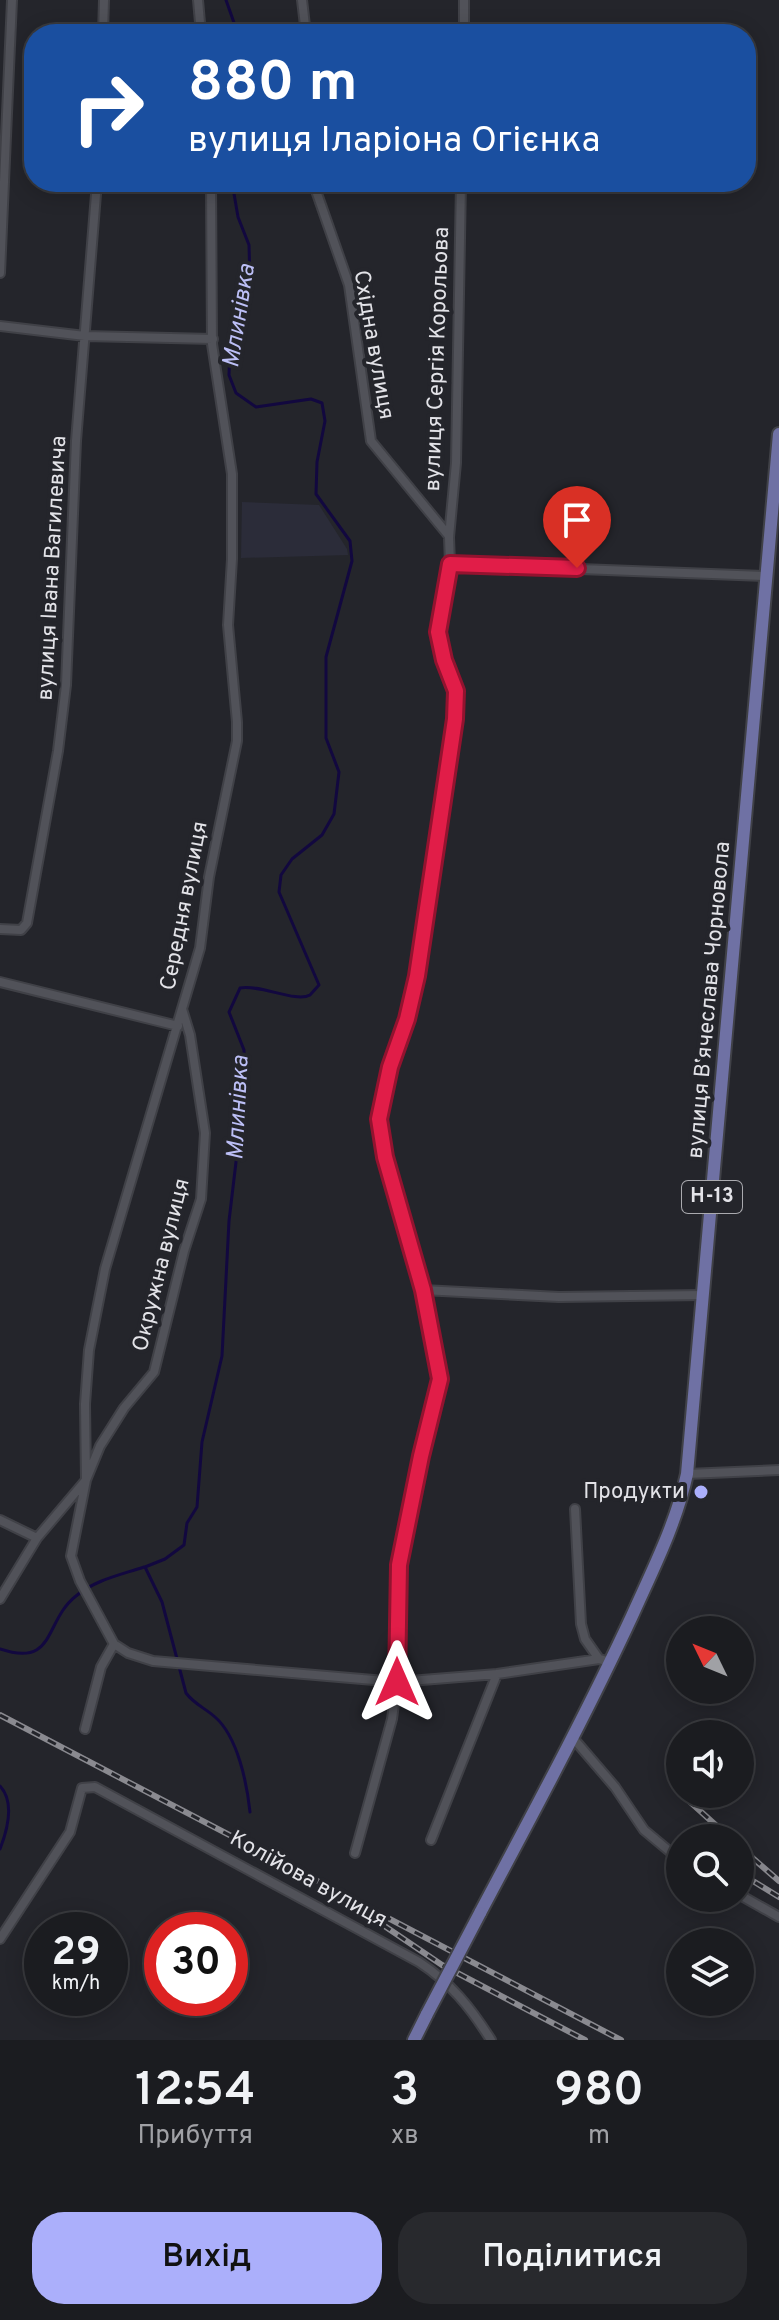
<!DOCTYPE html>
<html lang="uk">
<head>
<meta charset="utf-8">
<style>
	body { margin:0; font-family:Overpass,sans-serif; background:#28292d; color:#f1f3f6; height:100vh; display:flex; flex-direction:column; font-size:30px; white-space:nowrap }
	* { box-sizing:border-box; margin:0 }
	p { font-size:26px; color:#a0a1a5 }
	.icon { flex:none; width:44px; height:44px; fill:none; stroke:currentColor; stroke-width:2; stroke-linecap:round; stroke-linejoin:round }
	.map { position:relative; height:2040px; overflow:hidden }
	.details { display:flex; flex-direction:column; background:#1b1c20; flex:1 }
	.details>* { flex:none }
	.hud { position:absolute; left:24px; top:24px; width:732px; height:168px; border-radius:32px; box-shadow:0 4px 20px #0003,0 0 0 2px #393a3e; background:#1a4fa0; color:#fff; overflow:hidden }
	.needle { width:52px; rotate:313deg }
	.fabs { position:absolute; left:666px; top:1616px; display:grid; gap:16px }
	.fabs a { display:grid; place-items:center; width:88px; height:88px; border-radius:50%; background:#1b1c20; box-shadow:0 4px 20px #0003,0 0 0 2px #393a3e; font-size:40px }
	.speed { position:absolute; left:24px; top:1912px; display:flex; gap:16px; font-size:40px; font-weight:700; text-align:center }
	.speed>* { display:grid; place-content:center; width:104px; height:104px; border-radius:50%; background:#1b1c20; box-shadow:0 4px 20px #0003,0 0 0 2px #393a3e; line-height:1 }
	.speed small { font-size:20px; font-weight:400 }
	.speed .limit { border:12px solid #d22; background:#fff; color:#111 }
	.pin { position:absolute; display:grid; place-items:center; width:68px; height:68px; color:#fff; margin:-82px -34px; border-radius:50% 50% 50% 0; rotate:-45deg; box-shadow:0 0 8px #0007 }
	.pin .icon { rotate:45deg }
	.me { position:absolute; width:88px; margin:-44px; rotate:0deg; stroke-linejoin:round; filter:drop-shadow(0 0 6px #0008) }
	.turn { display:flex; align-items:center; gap:28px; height:168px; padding:0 32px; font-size:36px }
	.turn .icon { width:104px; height:104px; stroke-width:2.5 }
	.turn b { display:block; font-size:56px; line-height:68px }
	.eta { display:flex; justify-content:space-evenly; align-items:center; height:136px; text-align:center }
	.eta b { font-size:48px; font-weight:600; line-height:56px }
	.button { display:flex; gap:16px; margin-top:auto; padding:16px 32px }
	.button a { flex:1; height:92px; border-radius:32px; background:#abaffb; color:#111; font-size:32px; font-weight:600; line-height:92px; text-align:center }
	.button a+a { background:#28292d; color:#f1f3f6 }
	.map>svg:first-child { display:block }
	.built { fill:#2b2c39 }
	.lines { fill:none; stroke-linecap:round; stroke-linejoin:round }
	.stream { stroke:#12083f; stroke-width:3 }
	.minor-casing { stroke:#404147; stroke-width:12 }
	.primary-casing { stroke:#404147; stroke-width:16 }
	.minor { stroke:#515259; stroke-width:8 }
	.primary { stroke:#6f71a4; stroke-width:12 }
	.rail-casing { stroke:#8a8a90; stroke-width:6 }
	.rail { stroke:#24252b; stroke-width:3; stroke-dasharray:9; stroke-linecap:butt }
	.primary-bridge-casing { stroke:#404147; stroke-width:16; stroke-linecap:butt }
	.primary-bridge { stroke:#6f71a4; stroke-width:12 }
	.route-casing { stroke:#92132f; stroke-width:20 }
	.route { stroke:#e11d48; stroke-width:14 }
	.poi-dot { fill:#abaffb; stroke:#24252b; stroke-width:3 }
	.labels { text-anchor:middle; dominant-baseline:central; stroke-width:8; stroke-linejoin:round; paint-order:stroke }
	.shield { fill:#24252b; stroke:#aaaaaf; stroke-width:2 }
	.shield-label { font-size:20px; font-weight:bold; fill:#e3e3e8 }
	.street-label { font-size:22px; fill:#e3e3e8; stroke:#24252b }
	.poi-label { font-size:22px; fill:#e3e3e8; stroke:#24252b; text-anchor:end }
	.water-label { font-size:24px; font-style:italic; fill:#bcbff6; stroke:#24252b }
</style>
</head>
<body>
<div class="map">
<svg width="779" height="2040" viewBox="0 0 779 2040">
	<rect width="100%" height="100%" fill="#24252b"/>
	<!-- built -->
	<path class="built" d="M242,502L319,505L347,549L348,555L241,558Z"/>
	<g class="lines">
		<!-- stream -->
		<path class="stream" d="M226,0L238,34
			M232,182L238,217L249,245L250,280L230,347L229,375L236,393L256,407L311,399L322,403L325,421L317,462L316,494L350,541L352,561L326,657V738L339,772L334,814L322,835L292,859L281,875L279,892L319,985C318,986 311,994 310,995C296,1003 260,984 240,988L229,1012L244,1050L243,1103L229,1221L222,1356L202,1442L197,1507L187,1523L184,1545L165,1559L145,1567L162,1602L186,1693C194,1704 205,1708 215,1717C238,1737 247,1784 250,1812
			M0,1649C56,1668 44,1621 76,1596C95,1580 120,1575 144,1567
			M0,1786C15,1802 7,1831 0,1849"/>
		<!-- minor casing -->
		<g class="minor-casing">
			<path id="minor" d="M198,0L201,34
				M302,0L306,34
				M464,0V34
				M103,34L104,0
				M313,182L349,285L371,441L449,536
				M0,273L12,0
				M0,326L85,336L213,339
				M450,564L767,576
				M0,929L21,930L27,923L58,751L66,685L76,441L97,182
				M0,982L178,1026
				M182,1009L190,1035L205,1133L201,1199L184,1251L154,1372L124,1408L100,1446L86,1480L71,1556L80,1581L114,1644L128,1653L153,1661L397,1682L497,1674L599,1659L611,1662
				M423,1290L559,1297L703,1295
				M687,1474L779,1470
				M575,1509L581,1624L585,1639L599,1659
				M0,1520L37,1538
				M0,1599L37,1538L86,1480L85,1404L89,1350L105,1269L200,948L209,877L237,741V722L228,625L232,559V474L212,344L211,182
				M85,1729L101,1667L114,1644
				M573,1738L615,1787L644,1830L680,1860
				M431,1840L497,1674
				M355,1853L392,1719L397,1682L396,1603L399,1565L421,1456L440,1379L423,1290L385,1157L379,1119L390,1067L407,1019L417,976L455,719L456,691L444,660L438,632L450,564L449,537L456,463L461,182
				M740,1895L779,1917
				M0,1939L70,1832L82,1788L95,1787L419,1962C451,1983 471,2008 491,2040"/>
		</g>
		<!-- primary casing -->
		<g class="primary-casing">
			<path id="primary" d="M480,1913C532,1815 585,1717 632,1616C653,1569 676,1524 687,1474L779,434
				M414,2040L427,2014"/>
		</g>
		<!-- minor -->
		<use href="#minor" class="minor"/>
		<!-- primary -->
		<use href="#primary" class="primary"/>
		<!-- rail casing -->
		<g class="rail-casing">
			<path id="rail" d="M0,1715L621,2040
				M688,1800L730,1838
				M740,1847L779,1881
				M740,1873L779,1897
				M383,1925L442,1965L585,2040"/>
		</g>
		<!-- rail -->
		<use href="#rail" class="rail"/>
		<!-- primary-bridge casing -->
		<g class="primary-bridge-casing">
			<path id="primary-bridge" d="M427,2014L480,1913"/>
		</g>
		<!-- primary-bridge -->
		<use href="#primary-bridge" class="primary-bridge"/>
	</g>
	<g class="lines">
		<!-- route casing -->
		<g class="route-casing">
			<path id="route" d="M397,1682L399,1565L421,1456L440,1379L423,1290L385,1157L379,1119L390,1067L407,1019L417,976L455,719L456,691L444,660L438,632L450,564L577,568"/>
		</g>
		<!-- route -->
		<use href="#route" class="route"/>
	</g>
	<!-- markers -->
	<circle class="poi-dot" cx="701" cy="1492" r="8"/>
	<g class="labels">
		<!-- shield labels -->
		<rect class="shield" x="682" y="1181" width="60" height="32" rx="6"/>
		<g class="shield-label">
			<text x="712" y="1197">Н-13</text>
		</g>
		<!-- street labels -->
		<g class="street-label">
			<text transform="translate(373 345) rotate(80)">Східна вулиця</text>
			<text transform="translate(438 359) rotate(-88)">вулиця Сергія Корольова</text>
			<text transform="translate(53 568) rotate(-87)">вулиця Івана Вагилевича</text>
			<text transform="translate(185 906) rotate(-79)">Середня вулиця</text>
			<text transform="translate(710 1000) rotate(-85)">вулиця Вʼячеслава Чорновола</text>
			<text transform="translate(162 1265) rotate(-76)">Окружна вулиця</text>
			<text transform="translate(308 1880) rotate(29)">Колійова вулиця</text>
		</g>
		<!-- poi labels -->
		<g class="poi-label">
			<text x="685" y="1492">Продукти</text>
		</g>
		<!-- water labels -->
		<g class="water-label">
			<text transform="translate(240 316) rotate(-81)">Млинівка</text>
			<text transform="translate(239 1108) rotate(-87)">Млинівка</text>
		</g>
	</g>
</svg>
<div class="fabs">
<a><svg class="needle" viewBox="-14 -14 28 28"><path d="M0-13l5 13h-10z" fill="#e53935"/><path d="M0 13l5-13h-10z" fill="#a0a1a5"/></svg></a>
<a><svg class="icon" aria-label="sound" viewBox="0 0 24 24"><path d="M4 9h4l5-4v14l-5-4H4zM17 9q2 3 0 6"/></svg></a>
<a><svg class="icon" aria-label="search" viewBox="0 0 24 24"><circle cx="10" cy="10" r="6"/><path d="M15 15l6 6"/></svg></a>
<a><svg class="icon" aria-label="layers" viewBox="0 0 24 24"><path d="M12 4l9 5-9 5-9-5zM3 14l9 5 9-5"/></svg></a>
</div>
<div class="speed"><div>29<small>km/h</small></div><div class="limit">30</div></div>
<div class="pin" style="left:577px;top:568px;background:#d93025"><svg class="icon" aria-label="arrive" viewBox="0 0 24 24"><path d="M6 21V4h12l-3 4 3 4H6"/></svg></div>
<svg class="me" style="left:397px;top:1682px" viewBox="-20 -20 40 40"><path d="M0-17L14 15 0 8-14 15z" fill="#e11d48" stroke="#fff" stroke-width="4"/></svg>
<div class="hud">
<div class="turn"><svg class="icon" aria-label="right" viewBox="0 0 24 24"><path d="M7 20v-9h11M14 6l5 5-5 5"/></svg><div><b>880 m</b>вулиця Іларіона Огієнка</div></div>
</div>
</div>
<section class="details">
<div class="eta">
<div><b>12:54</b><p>Прибуття</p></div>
<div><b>3</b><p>хв</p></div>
<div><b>980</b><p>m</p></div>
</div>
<div class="button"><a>Вихід</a><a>Поділитися</a></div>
</section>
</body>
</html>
